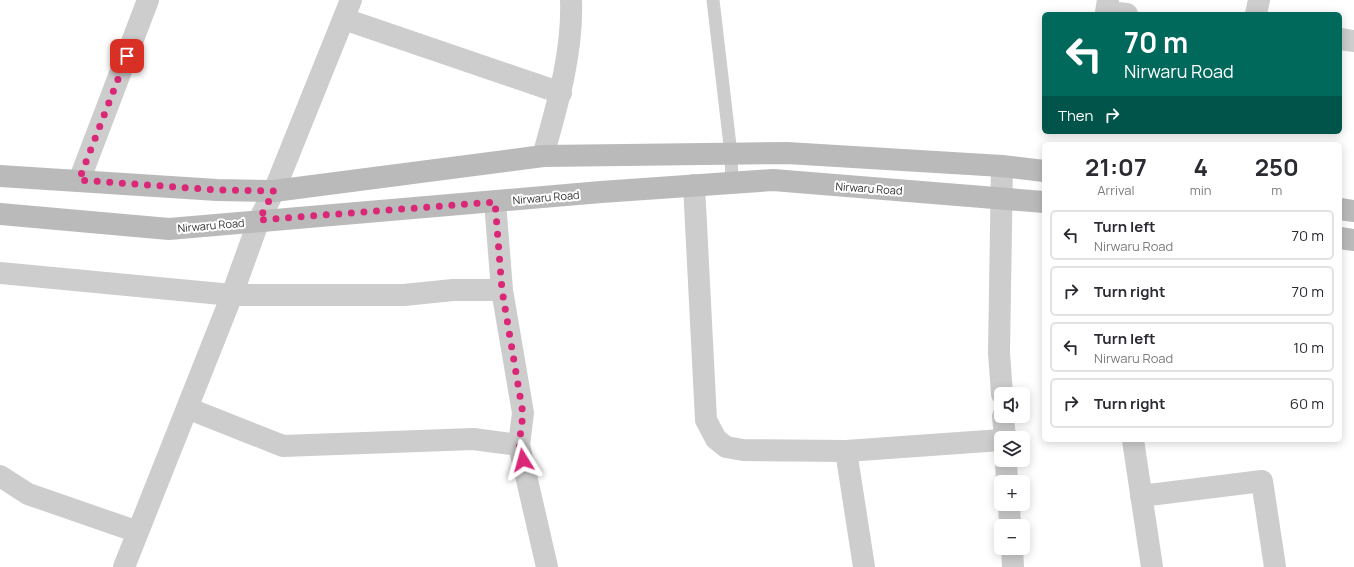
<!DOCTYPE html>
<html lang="en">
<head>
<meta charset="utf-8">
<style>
	body { margin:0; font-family:Manrope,sans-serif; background:#f7f7f7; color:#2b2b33; height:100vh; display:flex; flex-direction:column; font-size:15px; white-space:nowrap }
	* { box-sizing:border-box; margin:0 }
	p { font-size:13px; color:#7c7c81 }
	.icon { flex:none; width:22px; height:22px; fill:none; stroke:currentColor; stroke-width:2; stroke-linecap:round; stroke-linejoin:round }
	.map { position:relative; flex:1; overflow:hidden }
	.panel { position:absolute; left:1042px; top:142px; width:300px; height:300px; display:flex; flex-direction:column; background:#fff; border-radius:6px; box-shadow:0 2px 10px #0003 }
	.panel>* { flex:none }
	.guide { position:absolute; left:1042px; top:12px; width:300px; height:122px; border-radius:6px; box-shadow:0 2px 10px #0003; background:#00695c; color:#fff; overflow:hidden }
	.buttons { position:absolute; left:994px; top:387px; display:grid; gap:8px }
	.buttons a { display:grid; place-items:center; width:36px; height:36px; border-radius:6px; background:#fff; box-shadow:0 2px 10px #0003; font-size:20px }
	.pin { position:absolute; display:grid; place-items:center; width:34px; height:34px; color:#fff; margin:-17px; border-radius:8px; box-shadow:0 2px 6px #0006 }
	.me { position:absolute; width:44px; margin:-22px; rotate:352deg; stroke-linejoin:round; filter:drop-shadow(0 0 3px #0008) }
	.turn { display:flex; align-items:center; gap:14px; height:84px; padding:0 16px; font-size:18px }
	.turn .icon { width:52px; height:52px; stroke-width:2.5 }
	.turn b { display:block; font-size:28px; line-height:34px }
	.then { display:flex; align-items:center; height:38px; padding:0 16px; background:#0003; gap:8px; font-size:15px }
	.eta { display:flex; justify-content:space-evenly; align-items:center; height:68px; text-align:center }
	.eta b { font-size:24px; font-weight:700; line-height:28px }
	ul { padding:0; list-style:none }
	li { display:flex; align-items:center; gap:12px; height:50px; margin:0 8px 6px; padding:0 8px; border:2px solid #e1e1e2; border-radius:6px }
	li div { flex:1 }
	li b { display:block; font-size:15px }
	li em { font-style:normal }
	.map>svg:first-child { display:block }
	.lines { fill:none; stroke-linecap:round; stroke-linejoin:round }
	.lane { stroke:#cdcdcd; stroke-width:13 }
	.street { stroke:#cdcdcd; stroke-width:22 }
	.secondary { stroke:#bababa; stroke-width:22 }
	.route { stroke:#db2777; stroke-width:7; stroke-dasharray:0 12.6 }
	.labels { text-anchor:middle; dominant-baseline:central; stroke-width:4; stroke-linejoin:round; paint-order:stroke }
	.street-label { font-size:11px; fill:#303030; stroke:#fff }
</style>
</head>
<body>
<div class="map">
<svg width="1354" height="567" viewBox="0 0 1354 567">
	<rect width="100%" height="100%" fill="#fff"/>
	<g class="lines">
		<!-- lane -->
		<path class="lane" d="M713,0L731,154L732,183"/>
		<!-- street -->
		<path class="street" d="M1108,0L1106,12L1127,14
			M1256,14L1259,0
			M344,19L561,93
			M1340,39L1354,41
			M543,156C557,106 573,53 571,0
			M79,181L148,0
			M694,185L706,420L716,439L726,447L743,450L846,451L1001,440
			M0,273L232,295H404L453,290H502
			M1002,394L999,353L1002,166
			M187,408L283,446L473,439L519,445L523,413L502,290L495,202
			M1003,416L1005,438
			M1133,440L1152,567
			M519,445L547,567
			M846,451L864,567
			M1006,460L1007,482
			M0,476L28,494L138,532
			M1141,496L1262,481L1275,567
			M1009,504L1010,526
			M1012,548L1013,567
			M124,567L232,295L259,220L274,191L351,0"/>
		<!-- secondary -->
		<path class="secondary" d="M0,176L217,190L274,191L543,156L787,153L1002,166L1044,171
			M1340,209L1354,211
			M0,214L169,229L601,192L773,180L1044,202
			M1340,238L1354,240"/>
	</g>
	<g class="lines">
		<!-- route -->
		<path class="route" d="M127,56L79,180L217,190L274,191L259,220L495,202L502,290L523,414L519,445L523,460"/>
	</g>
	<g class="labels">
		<!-- street labels -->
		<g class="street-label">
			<text transform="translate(869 188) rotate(4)">Nirwaru Road</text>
			<text transform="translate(546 197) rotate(-5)">Nirwaru Road</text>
			<text transform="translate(211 225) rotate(-5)">Nirwaru Road</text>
		</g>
	</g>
</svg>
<div class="buttons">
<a><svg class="icon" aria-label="sound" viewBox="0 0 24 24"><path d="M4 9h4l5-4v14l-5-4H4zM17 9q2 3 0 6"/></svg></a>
<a><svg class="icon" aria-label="layers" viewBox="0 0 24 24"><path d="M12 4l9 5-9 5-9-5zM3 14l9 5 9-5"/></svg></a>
<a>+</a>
<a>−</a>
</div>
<div class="pin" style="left:127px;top:56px;background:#d93025"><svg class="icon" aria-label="arrive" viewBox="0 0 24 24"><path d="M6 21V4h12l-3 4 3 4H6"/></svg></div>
<svg class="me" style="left:523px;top:460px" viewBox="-20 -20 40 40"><path d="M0-17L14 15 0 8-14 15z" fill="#db2777" stroke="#fff" stroke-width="4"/></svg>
<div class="guide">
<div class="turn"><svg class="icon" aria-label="left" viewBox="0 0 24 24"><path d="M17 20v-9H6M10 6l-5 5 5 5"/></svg><div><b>70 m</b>Nirwaru Road</div></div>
<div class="then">Then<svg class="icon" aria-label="right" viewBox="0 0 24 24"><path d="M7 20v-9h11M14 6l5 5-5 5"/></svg></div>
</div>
<section class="panel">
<div class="eta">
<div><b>21:07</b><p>Arrival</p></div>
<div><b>4</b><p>min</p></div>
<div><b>250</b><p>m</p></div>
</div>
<ul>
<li><svg class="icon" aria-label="left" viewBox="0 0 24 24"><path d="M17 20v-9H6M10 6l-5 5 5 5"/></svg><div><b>Turn left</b><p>Nirwaru Road</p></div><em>70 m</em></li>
<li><svg class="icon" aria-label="right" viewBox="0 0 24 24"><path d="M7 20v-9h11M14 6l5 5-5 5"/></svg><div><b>Turn right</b></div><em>70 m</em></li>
<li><svg class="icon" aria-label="left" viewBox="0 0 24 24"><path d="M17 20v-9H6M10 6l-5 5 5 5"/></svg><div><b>Turn left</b><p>Nirwaru Road</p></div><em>10 m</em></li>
<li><svg class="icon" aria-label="right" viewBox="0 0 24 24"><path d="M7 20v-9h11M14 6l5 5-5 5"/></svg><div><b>Turn right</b></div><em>60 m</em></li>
</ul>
</section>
</div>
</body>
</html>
